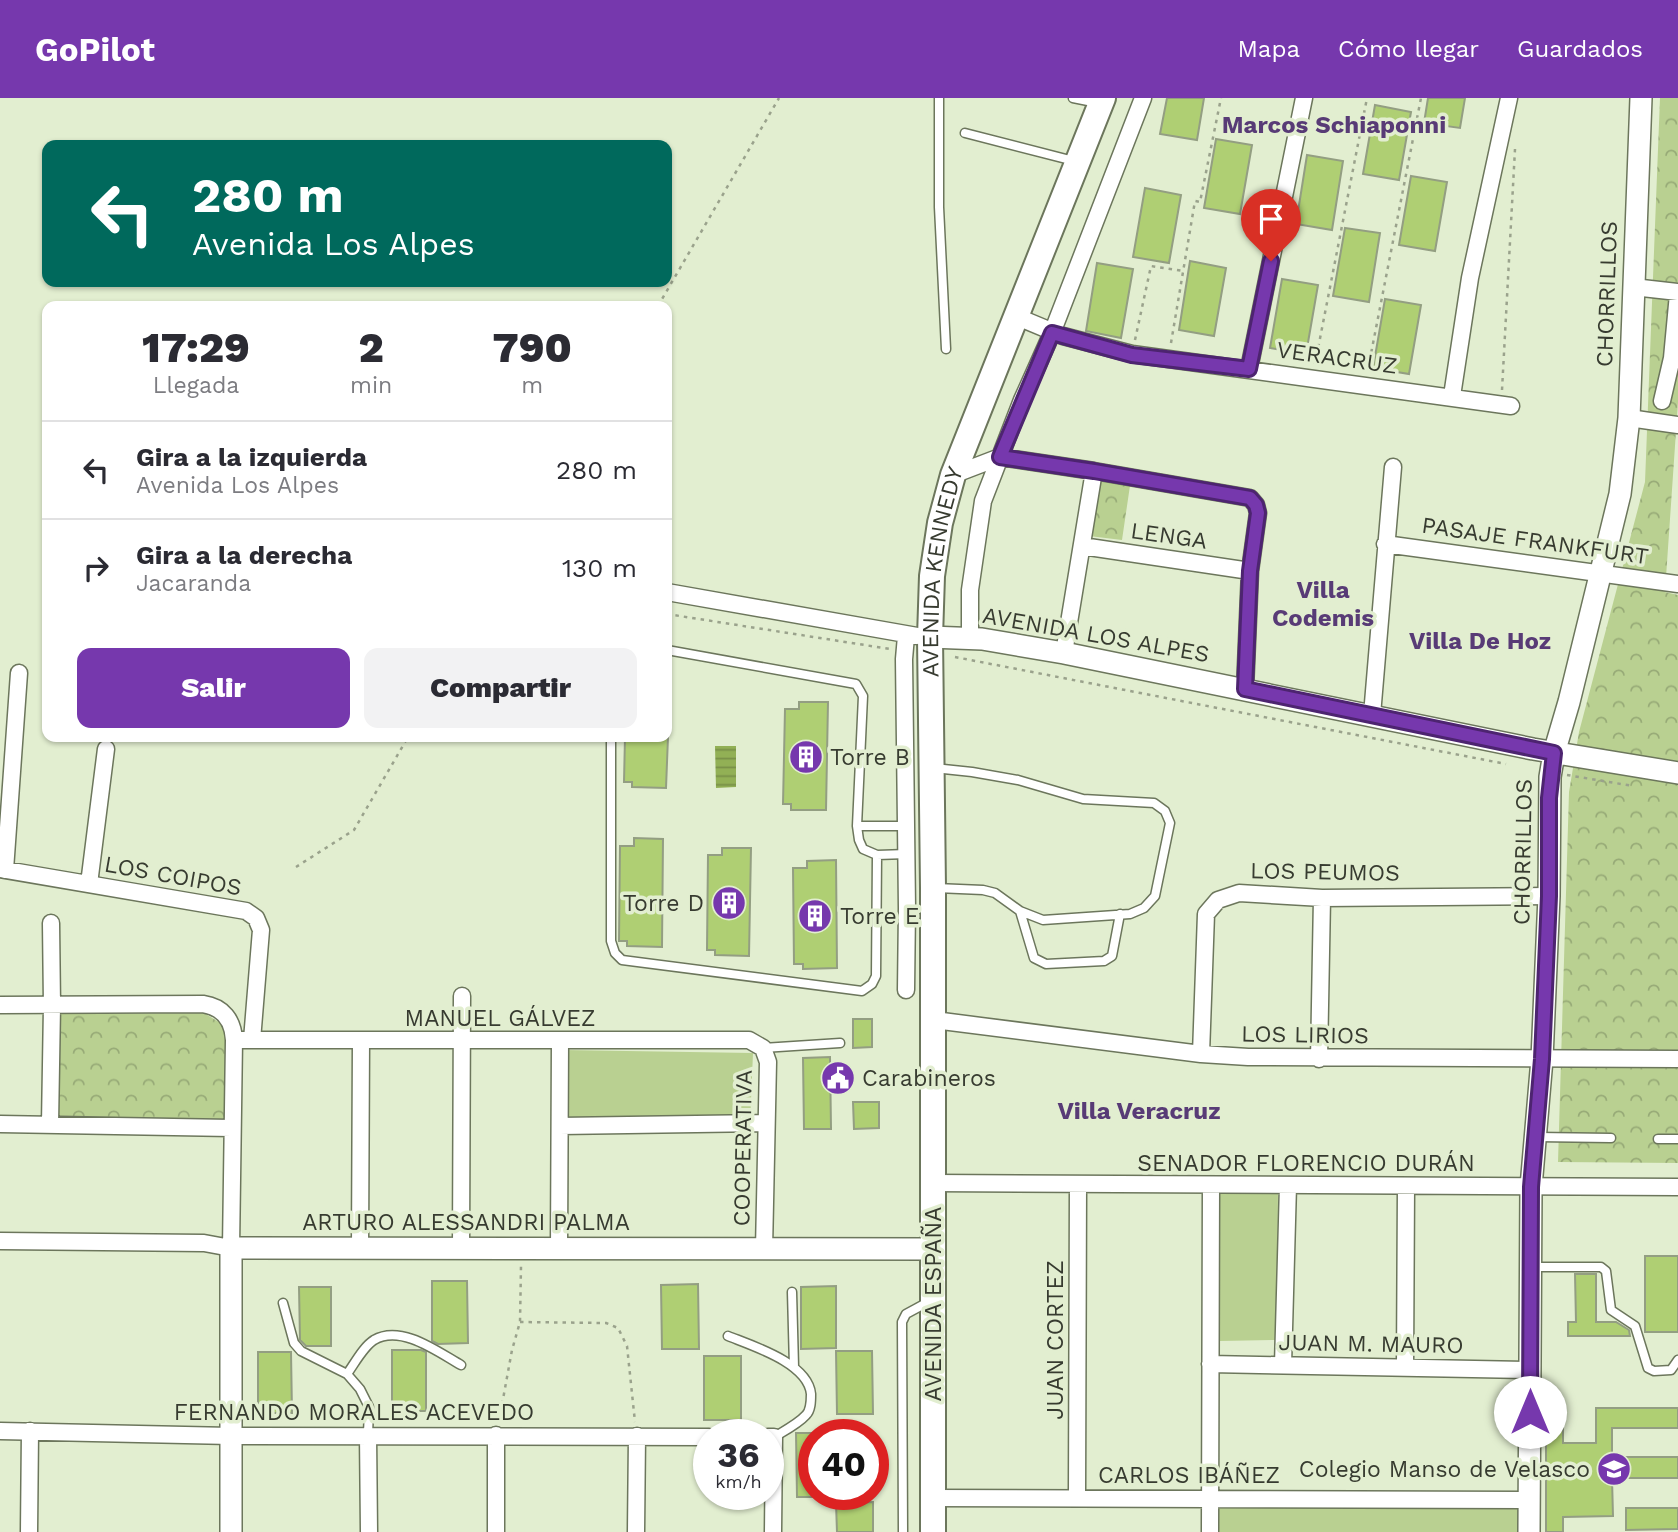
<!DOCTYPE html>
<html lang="es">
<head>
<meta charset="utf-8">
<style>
	body { margin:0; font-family:"Work Sans",sans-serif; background:#f2f2f3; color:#2b2b33; height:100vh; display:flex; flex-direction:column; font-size:26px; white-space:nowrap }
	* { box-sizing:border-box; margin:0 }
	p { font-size:23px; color:#7c7c81 }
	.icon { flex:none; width:38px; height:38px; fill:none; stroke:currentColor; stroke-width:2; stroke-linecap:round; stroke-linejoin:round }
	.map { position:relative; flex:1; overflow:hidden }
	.details { position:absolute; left:42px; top:203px; width:630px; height:441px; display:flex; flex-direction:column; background:#fff; border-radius:14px; box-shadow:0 2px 5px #0004 }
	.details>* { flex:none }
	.hud { position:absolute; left:42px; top:42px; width:630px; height:147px; border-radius:14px; box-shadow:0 2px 5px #0004; background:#00695c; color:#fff; overflow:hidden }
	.speed { position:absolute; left:693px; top:1321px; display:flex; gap:14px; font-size:35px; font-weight:700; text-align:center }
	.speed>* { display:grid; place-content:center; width:91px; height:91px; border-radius:50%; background:#fff; box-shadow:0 2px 5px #0004; line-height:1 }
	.speed small { font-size:18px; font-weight:400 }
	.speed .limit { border:10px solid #d22; background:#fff; color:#111 }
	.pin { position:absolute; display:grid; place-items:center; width:60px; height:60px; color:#fff; margin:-72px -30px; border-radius:50% 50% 50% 0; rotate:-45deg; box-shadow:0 0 7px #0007 }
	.pin .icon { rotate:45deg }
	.me { position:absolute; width:77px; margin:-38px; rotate:0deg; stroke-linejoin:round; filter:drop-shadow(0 0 5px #0008) }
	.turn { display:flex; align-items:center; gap:24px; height:147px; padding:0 35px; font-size:32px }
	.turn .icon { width:91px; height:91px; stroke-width:2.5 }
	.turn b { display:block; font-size:49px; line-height:60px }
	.eta { display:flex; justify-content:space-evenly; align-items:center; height:119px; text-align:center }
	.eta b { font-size:42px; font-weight:800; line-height:49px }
	.cta { display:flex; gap:14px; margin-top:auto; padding:14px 35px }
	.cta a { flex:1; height:80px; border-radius:14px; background:#7638ad; color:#fff; font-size:28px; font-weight:800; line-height:80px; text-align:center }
	.cta a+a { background:#f2f2f3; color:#2b2b33 }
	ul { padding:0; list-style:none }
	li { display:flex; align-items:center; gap:21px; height:98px; padding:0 35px; border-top:2px solid #e1e1e2 }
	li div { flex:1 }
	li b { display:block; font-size:26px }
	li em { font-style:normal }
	header { display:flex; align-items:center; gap:42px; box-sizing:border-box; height:98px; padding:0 35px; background:#7638ad; color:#fff }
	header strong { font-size:33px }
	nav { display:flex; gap:38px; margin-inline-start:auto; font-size:24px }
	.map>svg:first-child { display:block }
	.green { fill:#b9d091 }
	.forest { fill:url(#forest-crowns) }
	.water { fill:url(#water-rules) }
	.building { fill:#afcf73; stroke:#939e82; stroke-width:2 }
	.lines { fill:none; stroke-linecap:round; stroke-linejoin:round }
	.lane-casing { stroke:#6c765c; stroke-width:11 }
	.street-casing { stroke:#6c765c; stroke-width:19 }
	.secondary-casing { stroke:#6c765c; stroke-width:24 }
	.primary-casing { stroke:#6c765c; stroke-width:28 }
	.path { stroke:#9aa28c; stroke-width:2.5; stroke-dasharray:3.5 5; stroke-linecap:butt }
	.lane { stroke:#fff; stroke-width:8 }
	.street { stroke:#fff; stroke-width:16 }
	.secondary { stroke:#fff; stroke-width:21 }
	.primary { stroke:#fff; stroke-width:24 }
	.route-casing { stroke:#4d2470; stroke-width:18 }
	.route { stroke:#7638ad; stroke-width:12 }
	.labels { text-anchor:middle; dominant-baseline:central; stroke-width:7; stroke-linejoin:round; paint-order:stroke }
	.street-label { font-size:23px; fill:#373b30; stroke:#e2eed0 }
	.poi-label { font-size:23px; fill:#373b30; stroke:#e2eed0; text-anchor:start }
	.neighbourhood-label { font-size:24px; font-weight:bold; fill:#583b76; stroke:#e2eed0 }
</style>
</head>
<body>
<header>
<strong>GoPilot</strong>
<nav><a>Mapa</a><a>Cómo llegar</a><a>Guardados</a></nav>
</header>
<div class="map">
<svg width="1678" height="1434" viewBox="0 0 1678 1434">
	<defs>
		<pattern id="forest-crowns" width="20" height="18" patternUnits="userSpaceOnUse" patternTransform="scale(1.75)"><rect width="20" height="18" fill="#b9d091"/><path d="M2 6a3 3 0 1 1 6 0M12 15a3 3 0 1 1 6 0" fill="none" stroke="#97aa77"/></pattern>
		<pattern id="water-rules" width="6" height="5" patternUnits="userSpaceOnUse" patternTransform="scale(1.75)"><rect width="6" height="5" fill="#92b055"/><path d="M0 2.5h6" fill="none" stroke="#789047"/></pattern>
	</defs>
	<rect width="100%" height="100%" fill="#e2eed0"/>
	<!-- green -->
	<path class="green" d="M563,952L753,955L750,1026H565Z
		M1218,1090L1278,1092L1277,1242L1220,1243Z
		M1217,1408L1523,1410V1434H1218Z"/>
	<!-- forest -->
	<path class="forest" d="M1660,0H1678V304L1665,494L1678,497V1065L1558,1064L1569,694L1579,634L1645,384Z
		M1100,369L1132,374L1122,442L1089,438Z
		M204,915L222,926L227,937L225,1025L55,1020L58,916Z"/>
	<!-- water -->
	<path class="water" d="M715,648H736V689L716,690Z"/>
	<!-- building -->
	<path class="building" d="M1167,0H1204L1197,42L1160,36Z
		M1428,0H1465L1460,30L1424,25Z
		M1375,7L1411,14L1399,82L1363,76Z
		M1216,41L1252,47L1240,116L1204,110Z
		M1307,57L1343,63L1332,132L1296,126Z
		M1411,78L1447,84L1435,153L1399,147Z
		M1145,90L1181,97L1169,165L1133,159Z
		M1345,130L1380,135L1369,204L1333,198Z
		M1190,163L1226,170L1214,238L1179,232Z
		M1097,165L1133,171L1121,240L1086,233Z
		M1282,181L1318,187L1306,256L1270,250Z
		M1385,201L1421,207L1409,276L1373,270Z
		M799,604H828L826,712H791V706H783L785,611H799Z
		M625,639H668L666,690L632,689V684H624Z
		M634,740L663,741L662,849L627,848V843H619L620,748H634Z
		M722,750H751L749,858L715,857V852H707L708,757H722Z
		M836,762L837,870L803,871V866H794L793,770H807V763Z
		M853,921H872V949L853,950Z
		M830,959L831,1031H804L803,960Z
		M853,1004H879V1030L854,1031Z
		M1645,1158H1678V1234H1645Z
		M1575,1176H1596V1224H1616L1629,1232L1630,1238H1568V1224H1576Z
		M432,1183H467L468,1245L438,1246L432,1243Z
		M698,1186L699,1251H662L661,1187Z
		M836,1188V1250L801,1251V1189Z
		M299,1189H331V1248H306L300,1242Z
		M392,1252H421L426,1254V1313H392Z
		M836,1253H872L873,1316H837Z
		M258,1254H291L292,1315H258Z
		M704,1258H741V1322H704Z
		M1546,1310H1563V1345H1596V1310H1678V1330H1612V1359H1678V1380H1612L1613,1418L1563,1419V1434H1546Z
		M796,1335H814V1399H797Z
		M873,1404V1434H837L836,1405Z
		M1626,1410H1678V1431L1626,1432Z"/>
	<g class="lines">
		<!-- lane casing -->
		<g class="lane-casing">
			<path id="lane" d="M939,0V109L946,251
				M1073,0L1098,5
				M965,35L1074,63
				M667,552L856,586L863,598L857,728L859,742L863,751L877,757L907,756
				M611,639V843L615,855L622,862L862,893L872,886L876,878L877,757
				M934,670L972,674L1018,682L1083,701L1154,705L1165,713L1170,725L1155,798L1144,810L1130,816L1043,822L1020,813L995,795L983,792L936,790
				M857,728H906
				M1020,813L1034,860L1046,866L1104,863L1112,858L1120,816
				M763,950L840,945
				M1537,1039L1611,1040
				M1658,1041H1678
				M1531,1169H1601L1606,1173L1611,1212L1635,1228L1648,1270L1654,1273L1671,1272L1678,1262
				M792,1194L794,1269
				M283,1205L294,1245L301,1253L347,1276L360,1291L369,1309L368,1337
				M728,1238C753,1248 808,1265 811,1296C811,1303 811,1312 806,1317C798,1326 784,1333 774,1339
				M347,1276C355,1265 363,1249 374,1242C401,1226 438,1254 461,1267
				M903,1434L902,1224L906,1216L930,1203"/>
		</g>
		<!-- street casing -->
		<g class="street-casing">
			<path id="street" d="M1633,189L1678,194
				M1015,218L1063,238L1132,256L1511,308
				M1249,271L1304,0
				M1452,298L1470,180L1509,0
				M1662,303L1672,260L1678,196
				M1629,320L1678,327
				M953,377L1000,359L1094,373L1250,400L1256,407L1258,415L1250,473L1245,591
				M1385,446L1678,486
				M1082,448L1250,473
				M667,494L917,538
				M970,539V492L983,403L1022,302L1052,235L1143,0
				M1064,555L1094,373
				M1372,617L1393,369
				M0,771L246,813L256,820L261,832L252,942
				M5,772L19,575
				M89,786L106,651
				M906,892L907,810L904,561L906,538
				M0,907L203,906C223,909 233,922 234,942L231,1150L204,1145L0,1143
				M934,922L1201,956L1248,959L1678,961
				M234,942H749L763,950L768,964L764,1151
				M1201,956L1206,816L1218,802L1239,795L1322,800L1549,798
				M1319,961L1322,800
				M0,1026L231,1030
				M50,1026L52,908L51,825
				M560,1028L766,1025
				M933,1085L1678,1089
				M360,1150L361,942
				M461,1150L462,898
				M559,1150L560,943
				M1210,1266L1530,1272
				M1283,1267L1288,1087
				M1405,1270L1406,1088
				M0,1333L231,1338L709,1339
				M368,1337L369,1434
				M768,1339H774L773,1434
				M1077,1399L1078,1086
				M933,1400L1530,1402
				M29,1434L30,1333
				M496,1434V1337
				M636,1434L637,1338
				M1210,1434L1211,1087"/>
		</g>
		<!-- secondary casing -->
		<g class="secondary-casing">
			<path id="secondary" d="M930,539L982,541L1064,555L1533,651L1678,675
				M231,1434V1150L933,1151
				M1529,1434L1531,1089L1542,961L1549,798L1550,679L1554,655L1569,604L1620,396L1629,320L1641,0"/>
		</g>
		<!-- primary casing -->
		<g class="primary-casing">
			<g id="primary">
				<path id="s1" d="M933,1434V790L930,539L932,478L940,425L953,377L1103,0"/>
			</g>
		</g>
		<!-- path -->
		<path class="path" d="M658,208L779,0
			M1135,242L1151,168L1183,173
			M1171,245L1195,103L1200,104L1221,0
			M1315,266L1367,0
			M1368,271L1421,0
			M1502,292L1515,51
			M667,516L890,551
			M955,559L1506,666
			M1567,677L1633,688
			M296,769L354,732L408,639
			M520,1224L606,1225L618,1230L627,1248L635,1324
			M499,1323L512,1252L520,1224L521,1168"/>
		<!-- lane -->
		<use href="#lane" class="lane"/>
		<!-- street -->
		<use href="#street" class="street"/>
		<!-- secondary -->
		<use href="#secondary" class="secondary"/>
		<!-- primary -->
		<use href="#primary" class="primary"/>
	</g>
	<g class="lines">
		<!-- route casing -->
		<g class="route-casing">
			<path id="route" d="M1271,163L1249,271L1132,257L1052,235L1000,359L1094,373L1250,400L1256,407L1258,415L1250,473L1245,591L1554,655L1549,700V798L1542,961L1531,1089L1530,1314"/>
		</g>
		<!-- route -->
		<use href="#route" class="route"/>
	</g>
	<!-- icons -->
	<defs>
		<g id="building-disc" transform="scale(1.75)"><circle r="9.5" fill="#7638ad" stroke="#e2eed0"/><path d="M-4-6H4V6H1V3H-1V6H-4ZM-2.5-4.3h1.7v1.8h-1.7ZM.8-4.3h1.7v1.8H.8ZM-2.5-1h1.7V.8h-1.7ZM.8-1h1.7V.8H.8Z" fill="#fff"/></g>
		<g id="civic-disc" transform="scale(1.75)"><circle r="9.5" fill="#7638ad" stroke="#e2eed0"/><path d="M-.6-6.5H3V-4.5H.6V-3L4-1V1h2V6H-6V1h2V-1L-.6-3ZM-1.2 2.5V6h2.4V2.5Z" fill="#fff"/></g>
		<g id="school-disc" transform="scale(1.75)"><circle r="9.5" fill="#7638ad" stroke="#e2eed0"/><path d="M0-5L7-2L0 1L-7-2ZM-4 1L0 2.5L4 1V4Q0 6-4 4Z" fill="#fff"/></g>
	</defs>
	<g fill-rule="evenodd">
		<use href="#building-disc" x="806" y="659"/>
		<use href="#building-disc" x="729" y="805"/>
		<use href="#building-disc" x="815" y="818"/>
		<use href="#civic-disc" x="838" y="980"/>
		<use href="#school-disc" x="1614" y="1371"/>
	</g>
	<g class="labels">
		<!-- street labels -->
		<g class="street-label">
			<text transform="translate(1607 196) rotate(-88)">CHORRILLOS</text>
			<text transform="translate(1337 260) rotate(8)">VERACRUZ</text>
			<text transform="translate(1169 438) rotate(8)">LENGA</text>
			<text transform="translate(1535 443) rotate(8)">PASAJE FRANKFURT</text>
			<text stroke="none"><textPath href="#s1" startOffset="961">AVENIDA KENNEDY</textPath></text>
			<text transform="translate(1096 537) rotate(10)">AVENIDA LOS ALPES</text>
			<text transform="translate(1523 754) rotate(-89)">CHORRILLOS</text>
			<text transform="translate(1325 774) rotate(1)">LOS PEUMOS</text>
			<text transform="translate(173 778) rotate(10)">LOS COIPOS</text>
			<text x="500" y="920">MANUEL GÁLVEZ</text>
			<text transform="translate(1305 937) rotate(1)">LOS LIRIOS</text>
			<text transform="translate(743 1050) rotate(-89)">COOPERATIVA</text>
			<text x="1306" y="1065">SENADOR FLORENCIO DURÁN</text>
			<text x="466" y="1124">ARTURO ALESSANDRI PALMA</text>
			<text transform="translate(933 1206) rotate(-90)">AVENIDA ESPAÑA</text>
			<text transform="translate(1055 1242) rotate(-90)">JUAN CORTEZ</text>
			<text transform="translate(1371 1246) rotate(1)">JUAN M. MAURO</text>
			<text x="354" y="1314">FERNANDO MORALES ACEVEDO</text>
			<text x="1189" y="1377">CARLOS IBÁÑEZ</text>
		</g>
		<!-- poi labels -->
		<g class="poi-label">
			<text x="830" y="659">Torre B</text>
			<text x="704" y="805" text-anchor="end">Torre D</text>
			<text x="840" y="818">Torre E</text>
			<text x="862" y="980">Carabineros</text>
			<text x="1590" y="1371" text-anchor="end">Colegio Manso de Velasco</text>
		</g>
		<!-- neighbourhood labels -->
		<g class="neighbourhood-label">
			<text x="1334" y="27">Marcos Schiaponni</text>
			<text x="1323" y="492">Villa<tspan x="1323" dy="28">Codemis</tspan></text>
			<text x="1480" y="543">Villa De Hoz</text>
			<text x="1139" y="1013">Villa Veracruz</text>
		</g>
	</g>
</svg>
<div class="speed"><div>36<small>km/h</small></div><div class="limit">40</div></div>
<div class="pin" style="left:1271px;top:163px;background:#d93025"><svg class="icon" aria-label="arrive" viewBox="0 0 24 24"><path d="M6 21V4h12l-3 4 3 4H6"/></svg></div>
<svg class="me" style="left:1530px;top:1314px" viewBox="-20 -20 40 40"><circle r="19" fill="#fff"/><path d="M0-13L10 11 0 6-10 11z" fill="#7638ad"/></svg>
<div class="hud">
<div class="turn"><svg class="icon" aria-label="left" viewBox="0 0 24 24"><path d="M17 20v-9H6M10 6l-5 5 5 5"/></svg><div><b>280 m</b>Avenida Los Alpes</div></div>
</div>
<section class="details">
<div class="eta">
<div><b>17:29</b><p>Llegada</p></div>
<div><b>2</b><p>min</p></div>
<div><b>790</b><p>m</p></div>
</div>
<ul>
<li><svg class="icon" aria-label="left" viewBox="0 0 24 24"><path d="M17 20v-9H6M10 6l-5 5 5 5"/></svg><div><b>Gira a la izquierda</b><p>Avenida Los Alpes</p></div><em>280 m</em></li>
<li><svg class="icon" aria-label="right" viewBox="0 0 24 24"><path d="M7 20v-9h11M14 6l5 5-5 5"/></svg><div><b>Gira a la derecha</b><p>Jacaranda</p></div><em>130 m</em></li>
</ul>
<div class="cta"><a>Salir</a><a>Compartir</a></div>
</section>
</div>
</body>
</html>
